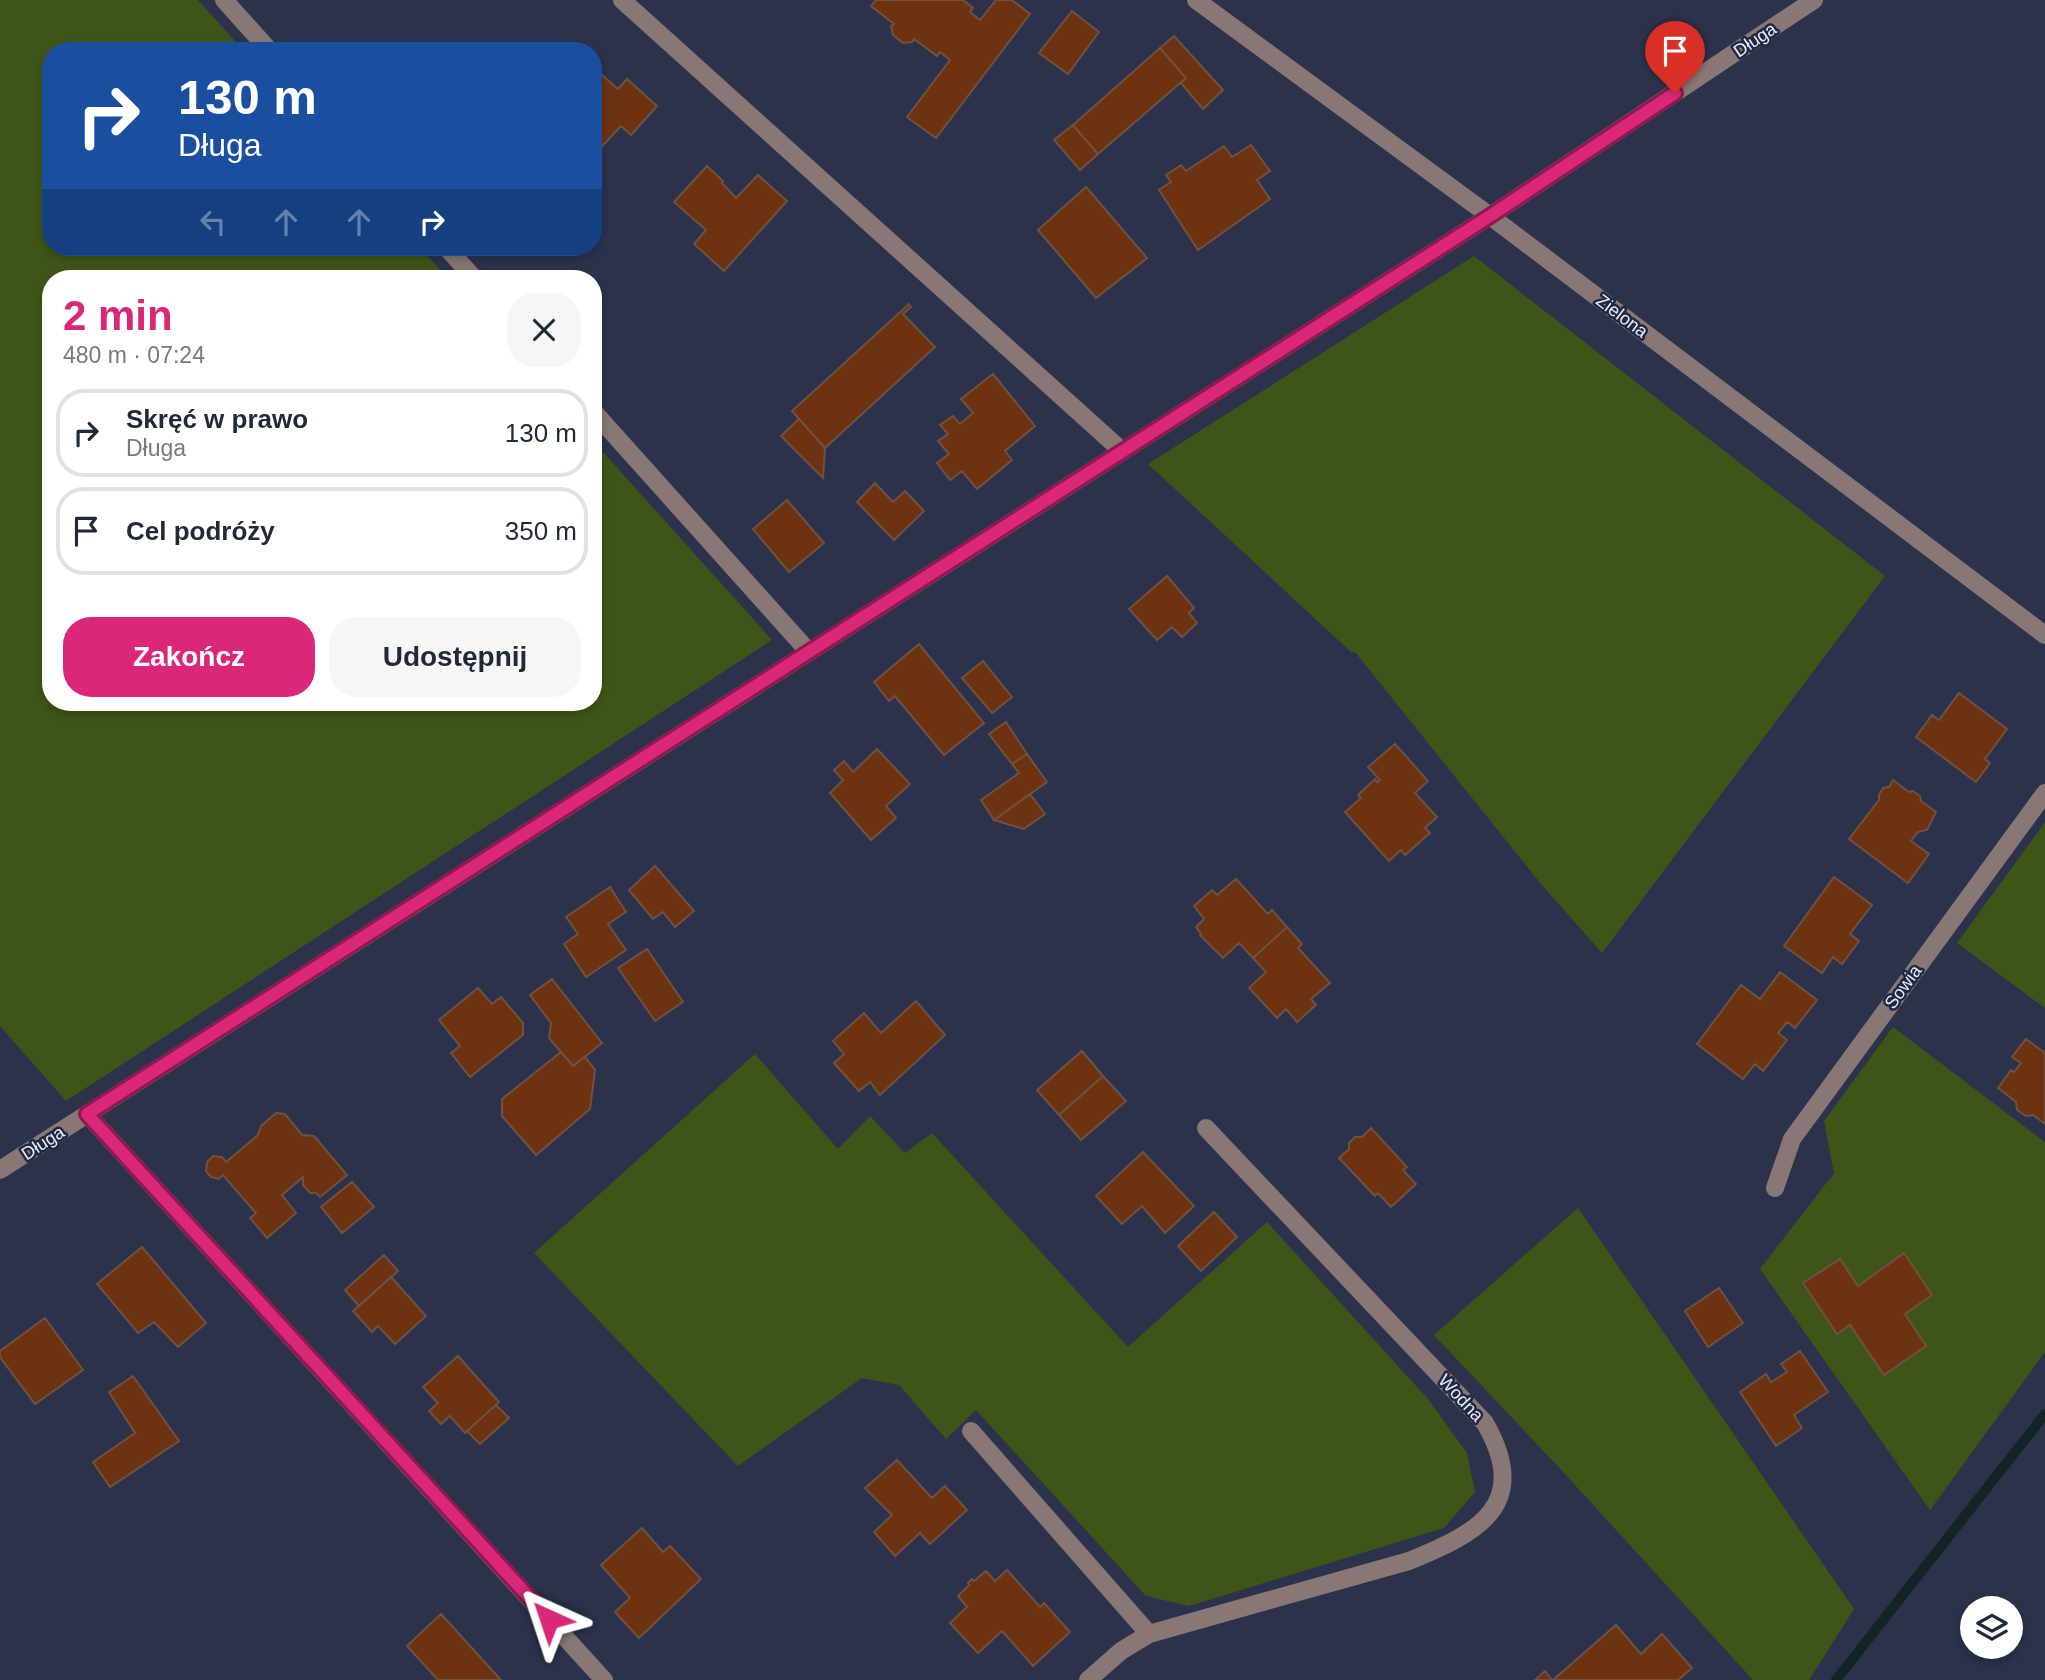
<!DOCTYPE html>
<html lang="pl">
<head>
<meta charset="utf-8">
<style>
	body { margin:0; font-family:Helvetica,sans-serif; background:#f6f6f7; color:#1f2937; height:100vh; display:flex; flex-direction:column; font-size:26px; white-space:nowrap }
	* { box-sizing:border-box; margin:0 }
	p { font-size:23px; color:#747a83 }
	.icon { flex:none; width:38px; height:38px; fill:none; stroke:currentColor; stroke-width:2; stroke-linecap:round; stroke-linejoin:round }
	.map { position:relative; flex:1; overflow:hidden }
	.side { position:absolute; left:42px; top:270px; width:560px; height:441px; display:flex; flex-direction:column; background:#fff; border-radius:28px; box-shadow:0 4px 10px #0003 }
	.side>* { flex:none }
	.hud { position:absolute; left:42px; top:42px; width:560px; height:214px; border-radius:28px; box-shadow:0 4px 10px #0003; background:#1a4fa0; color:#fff; overflow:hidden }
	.tools { position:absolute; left:1960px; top:1596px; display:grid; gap:14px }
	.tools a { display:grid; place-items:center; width:63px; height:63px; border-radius:50%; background:#fff; box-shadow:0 4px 10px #0003; font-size:35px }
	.pin { position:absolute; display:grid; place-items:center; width:60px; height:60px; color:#fff; margin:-72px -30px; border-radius:50% 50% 50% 0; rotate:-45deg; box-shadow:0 0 7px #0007 }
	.pin .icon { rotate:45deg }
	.me { position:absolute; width:77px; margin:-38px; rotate:318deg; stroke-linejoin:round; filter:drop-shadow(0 0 5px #0008) }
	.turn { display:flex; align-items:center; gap:24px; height:147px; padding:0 21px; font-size:32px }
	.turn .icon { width:91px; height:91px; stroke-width:2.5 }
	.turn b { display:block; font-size:49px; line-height:60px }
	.lanes { display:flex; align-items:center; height:66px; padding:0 21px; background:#0003; justify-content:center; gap:35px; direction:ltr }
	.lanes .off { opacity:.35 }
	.round { display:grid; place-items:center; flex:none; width:74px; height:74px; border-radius:28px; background:#f6f6f7 }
	.overview { display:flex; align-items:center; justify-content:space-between; height:119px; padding:0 21px }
	h1 { font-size:42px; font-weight:800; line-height:52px; color:#db2777 }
	.button { display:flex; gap:14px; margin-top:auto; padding:14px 21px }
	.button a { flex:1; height:80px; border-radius:28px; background:#db2777; color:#fff; font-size:28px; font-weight:800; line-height:80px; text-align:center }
	.button a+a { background:#f6f6f7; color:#1f2937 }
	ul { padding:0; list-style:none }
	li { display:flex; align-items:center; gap:21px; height:88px; margin:0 14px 10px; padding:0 7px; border:4px solid #e0e1e3; border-radius:28px }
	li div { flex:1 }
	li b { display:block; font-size:26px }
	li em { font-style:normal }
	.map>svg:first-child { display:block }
	.green { fill:#3f5518 }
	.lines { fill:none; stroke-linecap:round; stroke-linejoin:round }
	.stream { stroke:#132424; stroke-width:10 }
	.building { fill:#6d3311; stroke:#6f5142; stroke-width:2 }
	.minor { stroke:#887775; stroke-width:18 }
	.route-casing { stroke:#8e194d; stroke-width:18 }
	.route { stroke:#db2777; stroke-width:12 }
	.labels { text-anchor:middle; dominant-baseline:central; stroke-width:5; stroke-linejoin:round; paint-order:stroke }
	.street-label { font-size:18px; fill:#e7ecfd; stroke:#222841 }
</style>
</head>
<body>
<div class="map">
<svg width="2045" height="1680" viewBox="0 0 2045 1680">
	<rect width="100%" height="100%" fill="#2c324c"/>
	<!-- green -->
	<path class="green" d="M0,0H198L244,51H51V247H419L448,278H51V702H593V441L772,640L66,1101L0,1026Z
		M1474,256L1885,576L1602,953L1541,884L1355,652H1351L1148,464Z
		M2045,822V1008L1957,943Z
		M1893,1027L2045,1142V1352L1930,1510L1760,1269L1834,1173L1824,1121Z
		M755,1054L838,1149L870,1116L905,1153L932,1133L1128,1347L1267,1222L1428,1399L1467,1453L1475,1492L1444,1528L1189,1606L1146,1596L976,1410L946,1439L899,1385L862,1378L738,1466L534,1253Z
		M1578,1208L1854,1609L1809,1680H1753L1565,1474L1434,1335Z"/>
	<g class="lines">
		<!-- stream -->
		<path class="stream" d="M1836,1680L2045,1414"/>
	</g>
	<!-- building -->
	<path class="building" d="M876,0H963L973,8L970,12L980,20L996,0H1012L1030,14L936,138L907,117L950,60L940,52L937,56L914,39L912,42L903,43L893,35L891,26L894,24L871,6Z
		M1072,11L1099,32L1068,74L1039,53Z
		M1174,36L1223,90L1203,109L1181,83L1186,78L1160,48Z
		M1160,48L1186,78L1098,154L1073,125Z
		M593,67L618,89L627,79L657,106L631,135L621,126L593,156Z
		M1073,125L1098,154L1080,170L1054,140Z
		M1251,145L1270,171L1257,180L1270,199L1198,250L1159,190L1171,182L1166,175L1181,165L1186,171L1224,146L1232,157Z
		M707,166L723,181L722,183L736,198L758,175L787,201L724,271L694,244L706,230L674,202Z
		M1086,187L1147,258L1096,298L1038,230Z
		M909,304L911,307L903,314L935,347L825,448L792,411Z
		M993,374L1035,426L1005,451L1012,460L977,489L962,471L950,480L937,463L949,454L938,441L948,434L940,425L953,416L960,424L973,413L961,399Z
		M799,419L825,448L823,478L781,436Z
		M875,483L893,502L905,491L924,511L894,540L857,502Z
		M787,500L824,543L789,572L753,529Z
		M1167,576L1194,608L1189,613L1197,623L1182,637L1172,627L1157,640L1129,609Z
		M919,644L984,723L944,755L895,696L889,701L874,682Z
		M983,661L1012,697L992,713L962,678Z
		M1959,693L2007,729L1985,759L1990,763L1976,782L1916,737L1932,715L1939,720Z
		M1006,722L1027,754L1012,764L989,734Z
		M1395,744L1428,781L1415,793L1437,817L1425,828L1430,833L1405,855L1401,850L1389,861L1345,812L1361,798L1358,795L1375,779L1377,782L1380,780L1368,767Z
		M877,749L910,784L886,806L896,818L871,840L830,793L843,780L834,770L844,761L853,772Z
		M1027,754L1047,782L994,820L981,800L1019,773L1012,764Z
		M1893,780L1909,792L1913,791L1920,796L1921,801L1936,812L1927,830L1918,832L1911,841L1929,854L1908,883L1849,839L1879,800V795L1883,788L1889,787Z
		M1030,794L1045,814L1024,829L994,820Z
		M655,866L694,911L675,927L663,912L653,919L629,890Z
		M1834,877L1872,905L1850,934L1859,941L1842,964L1833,957L1822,973L1784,946Z
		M1236,879L1268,914L1272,910L1287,927L1253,958L1239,943L1223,958L1200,935L1201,934L1196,927L1204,919L1194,906L1212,890L1217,895Z
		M610,887L626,912L608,924L626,950L586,977L564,944L578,934L566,917Z
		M1287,927L1302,944L1298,948L1330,983L1311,999L1316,1005L1297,1022L1286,1009L1277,1018L1249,988L1266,972L1253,958Z
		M647,949L683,1002L655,1021L618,968Z
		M1780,972L1817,1000L1795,1028L1787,1022L1778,1033L1787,1040L1763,1071L1755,1064L1743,1079L1697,1044L1741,985L1760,999Z
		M552,979L602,1043L573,1066L549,1038L551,1023L530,995Z
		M478,988L492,1004L501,997L523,1023V1035L470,1077L451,1053L460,1046L439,1020Z
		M916,1001L945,1035L880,1095L870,1082L859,1091L834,1063L844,1054L833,1041L864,1013L881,1033Z
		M2026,1039L2045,1053V1124L2033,1115L2026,1116L2017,1110L2016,1102L1998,1088L2011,1070L2014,1072L2021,1063L2012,1057Z
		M1082,1051L1103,1076L1059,1115L1037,1090Z
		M561,1052L573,1066L585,1057L595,1070L590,1109L536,1155L502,1116V1099Z
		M1103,1076L1126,1101L1081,1140L1059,1115Z
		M276,1113L285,1114L302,1135L314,1136L347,1175L320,1197L316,1193H310L303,1185V1177L282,1195L296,1213L267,1238L250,1218L256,1213L223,1175L219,1179L211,1177L206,1171L207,1162L213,1156L222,1157L226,1162L258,1135L261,1126Z
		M1371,1128L1407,1167L1403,1170L1416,1184L1391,1207L1378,1193L1375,1196L1339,1158L1349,1149V1143L1355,1137H1362Z
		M1143,1152L1194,1206L1165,1233L1142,1206L1122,1224L1096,1196Z
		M352,1182L374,1207L342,1233L321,1207Z
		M1214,1212L1237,1237L1201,1271L1178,1246Z
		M142,1247L206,1323L178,1347L154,1322L138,1333L97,1284Z
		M1904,1253L1932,1295L1905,1314L1926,1346L1884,1375L1850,1325L1837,1334L1803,1283L1840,1259L1858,1286Z
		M384,1255L398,1271L359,1306L345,1290Z
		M391,1277L426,1316L395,1344L378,1326L372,1332L353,1311Z
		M1719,1288L1743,1323L1708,1347L1685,1311Z
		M45,1318L83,1370L35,1404L0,1357V1351Z
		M1800,1351L1828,1392L1794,1415L1802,1428L1776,1446L1740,1392L1766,1374L1771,1382L1787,1372L1781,1364Z
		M458,1356L499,1402L465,1433L450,1416L441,1424L429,1411L438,1403L423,1387Z
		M133,1376L179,1441L110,1487L93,1462L135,1433L109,1392Z
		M496,1405L509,1418L480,1444L467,1431Z
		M897,1460L932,1498L945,1486L967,1510L930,1544L920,1533L895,1556L874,1532L892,1515L865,1488Z
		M642,1528L663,1552L670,1546L701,1579L639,1638L615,1612L630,1598L601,1565Z
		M1007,1570L1040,1607L1044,1603L1070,1632L1033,1666L1002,1631L978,1653L950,1623L967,1607L958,1596L969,1585L968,1583L972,1579L974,1581L986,1571L995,1581Z
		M441,1614L501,1680H438L407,1646Z
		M1616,1625L1641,1654L1662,1634L1692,1668L1678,1680H1553Z
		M1545,1671L1552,1680H1535Z"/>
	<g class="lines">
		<!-- minor -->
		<path class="minor" d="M224,0L270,51
			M622,0L1122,451
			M1196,0L1490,216L2045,635
			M446,247L474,278
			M593,411L809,652
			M87,1114L604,1680
			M0,1170L1490,216L1814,0
			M1775,1188L1792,1139L2045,793
			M971,1431L1149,1634
			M1088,1680L1121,1651L1149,1634L1409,1561C1478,1533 1532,1505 1485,1423L1206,1128"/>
	</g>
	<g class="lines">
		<!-- route casing -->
		<g class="route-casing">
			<path id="route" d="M549,1619L87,1114L1490,216L1675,93"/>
		</g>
		<!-- route -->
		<use href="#route" class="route"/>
	</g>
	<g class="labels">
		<!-- street labels -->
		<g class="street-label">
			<text transform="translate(1755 40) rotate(-34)">Długa</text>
			<text transform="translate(1622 316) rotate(37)">Zielona</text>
			<text transform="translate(1903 987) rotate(-54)">Sowia</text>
			<text transform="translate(43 1143) rotate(-33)">Długa</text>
			<text transform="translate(1461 1398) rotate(47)">Wodna</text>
		</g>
	</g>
</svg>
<div class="tools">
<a><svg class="icon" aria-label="layers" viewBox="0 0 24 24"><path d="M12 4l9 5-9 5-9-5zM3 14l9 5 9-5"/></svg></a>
</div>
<div class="pin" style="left:1675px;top:93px;background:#d93025"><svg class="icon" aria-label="arrive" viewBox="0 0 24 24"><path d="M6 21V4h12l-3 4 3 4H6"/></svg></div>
<svg class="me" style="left:549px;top:1619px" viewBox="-20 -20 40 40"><path d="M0-17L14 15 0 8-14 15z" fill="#db2777" stroke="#fff" stroke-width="4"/></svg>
<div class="hud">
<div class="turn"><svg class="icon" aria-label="right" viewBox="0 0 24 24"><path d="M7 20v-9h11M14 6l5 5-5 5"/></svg><div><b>130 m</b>Długa</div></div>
<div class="lanes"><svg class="icon off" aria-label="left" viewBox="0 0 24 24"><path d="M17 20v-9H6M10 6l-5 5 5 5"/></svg><svg class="icon off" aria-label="ahead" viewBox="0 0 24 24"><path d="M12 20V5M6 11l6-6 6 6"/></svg><svg class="icon off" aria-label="ahead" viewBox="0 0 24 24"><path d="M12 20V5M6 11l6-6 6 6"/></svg><svg class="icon" aria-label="right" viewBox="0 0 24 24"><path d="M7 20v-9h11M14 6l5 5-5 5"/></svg></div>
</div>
<section class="side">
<div class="overview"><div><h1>2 min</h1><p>480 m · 07:24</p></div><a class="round"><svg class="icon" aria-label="close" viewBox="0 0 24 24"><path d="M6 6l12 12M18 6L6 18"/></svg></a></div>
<ul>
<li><svg class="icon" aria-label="right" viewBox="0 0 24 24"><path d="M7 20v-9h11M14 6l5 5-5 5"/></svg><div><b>Skręć w prawo</b><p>Długa</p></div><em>130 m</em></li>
<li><svg class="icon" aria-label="arrive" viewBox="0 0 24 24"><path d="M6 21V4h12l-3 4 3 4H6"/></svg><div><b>Cel podróży</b></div><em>350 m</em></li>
</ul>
<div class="button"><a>Zakończ</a><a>Udostępnij</a></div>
</section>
</div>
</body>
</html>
